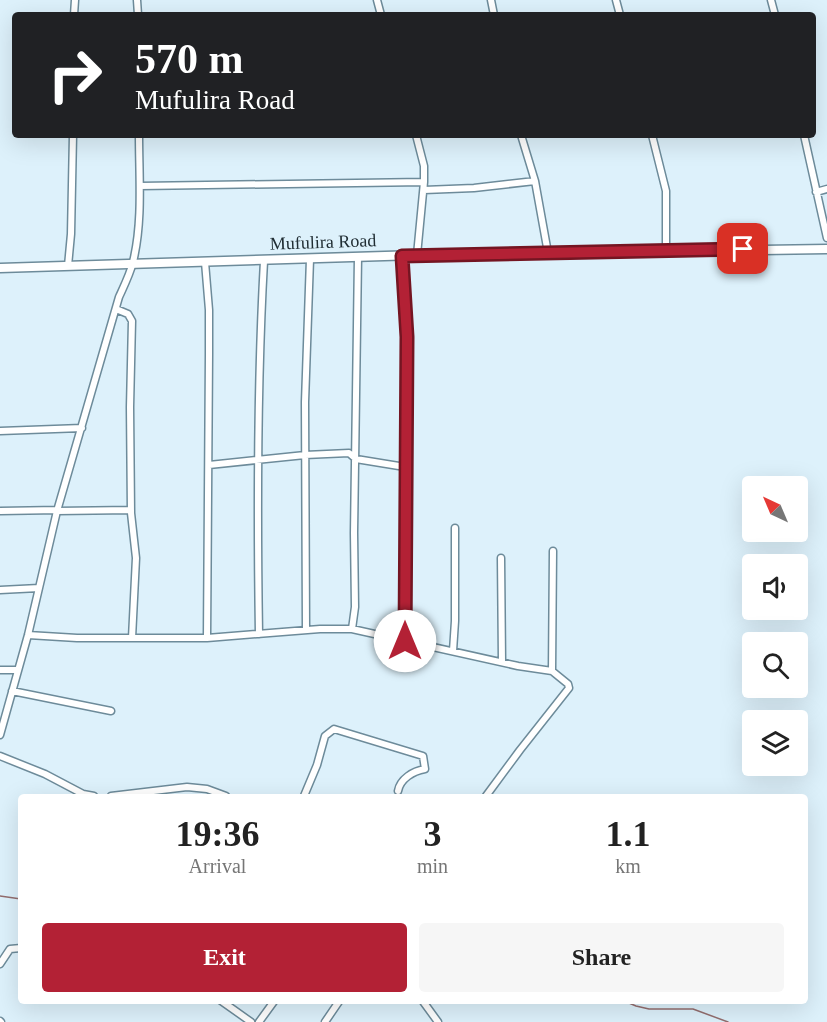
<!DOCTYPE html>
<html lang="en">
<head>
<meta charset="utf-8">
<style>
	body { margin:0; font-family:Georgia,serif; background:#f6f6f6; color:#222; height:100vh; display:flex; flex-direction:column; font-size:22px; white-space:nowrap }
	* { box-sizing:border-box; margin:0 }
	p { font-size:20px; color:#767676 }
	.icon { flex:none; width:33px; height:33px; fill:none; stroke:currentColor; stroke-width:2; stroke-linecap:round; stroke-linejoin:round }
	.map { position:relative; flex:1; overflow:hidden }
	.panel { position:absolute; left:18px; top:794px; width:790px; height:210px; display:flex; flex-direction:column; background:#fff; border-radius:6px; box-shadow:0 6px 24px #0002 }
	.panel>* { flex:none }
	.hud { position:absolute; left:12px; top:12px; width:804px; height:126px; border-radius:6px; box-shadow:0 6px 24px #0002; background:#202124; color:#fff; overflow:hidden }
	.needle { width:39px; rotate:316deg }
	.buttons { position:absolute; left:742px; top:476px; display:grid; gap:12px }
	.buttons a { display:grid; place-items:center; width:66px; height:66px; border-radius:6px; background:#fff; box-shadow:0 6px 24px #0002; font-size:30px }
	.pin { position:absolute; display:grid; place-items:center; width:51px; height:51px; color:#fff; margin:-26px; border-radius:12px; box-shadow:0 3px 9px #0006 }
	.me { position:absolute; width:66px; margin:-33px; rotate:0deg; stroke-linejoin:round; filter:drop-shadow(0 0 4px #0008) }
	.turn { display:flex; align-items:center; gap:21px; height:126px; padding:0 24px; font-size:27px }
	.turn .icon { width:78px; height:78px; stroke-width:2.5 }
	.turn b { display:block; font-size:42px; line-height:51px }
	.eta { display:flex; justify-content:space-evenly; align-items:center; height:102px; text-align:center }
	.eta b { font-size:36px; font-weight:800; line-height:42px }
	.button { display:flex; gap:12px; margin-top:auto; padding:12px 24px }
	.button a { flex:1; height:69px; border-radius:6px; background:#b32135; color:#fff; font-size:24px; font-weight:800; line-height:69px; text-align:center }
	.button a+a { background:#f6f6f6; color:#222 }
	.map>svg:first-child { display:block }
	.lines { fill:none; stroke-linecap:round; stroke-linejoin:round }
	.stream { stroke:#936e6f; stroke-width:1.5 }
	.minor-casing { stroke:#6d8b9a; stroke-width:9 }
	.major-casing { stroke:#6d8b9a; stroke-width:11 }
	.minor { stroke:#fff; stroke-width:6 }
	.major { stroke:#fff; stroke-width:8 }
	.route-casing { stroke:#741522; stroke-width:15 }
	.route { stroke:#b32135; stroke-width:10 }
	.labels { text-anchor:middle; dominant-baseline:central; stroke-width:4.5; stroke-linejoin:round; paint-order:stroke }
	.street-label { font-size:18px; fill:#202d33; stroke:#ddf1fb }
</style>
</head>
<body>
<div class="map">
<svg width="827" height="1022" viewBox="0 0 827 1022">
	<rect width="100%" height="100%" fill="#ddf1fb"/>
	<g class="lines">
		<!-- stream -->
		<path class="stream" d="M0,896L21,899
			M622,1000L636,1006L649,1009H693L728,1022"/>
		<!-- minor casing -->
		<g class="minor-casing">
			<path id="minor" d="M137,0L138,15
				M377,0L381,15
				M491,0L494,15
				M616,0L620,15
				M771,0L775,15
				M74,15L75,0
				M416,135L424,166V182L417,255
				M521,135L535,181L548,253
				M652,135L666,191V251
				M804,135L827,238
				M140,186L424,182
				M424,190L474,188L535,181
				M816,192L827,189
				M402,256L407,337L405,641
				M205,262L209,310V354L207,638
				M68,266L71,234L73,135
				M116,309L128,314L132,321L130,407L131,513L136,558L132,638
				M0,431L82,428
				M209,465L305,455L349,453L356,459L405,467
				M0,511L58,510
				M57,511L131,510
				M501,558L502,662
				M0,590L39,588
				M352,629L355,607L354,533L358,257
				M306,630L305,402L310,259
				M259,634C257,509 257,385 264,261
				M28,635L77,638H207L320,629H352L518,666L552,671L568,684L569,688L520,750L486,796
				M453,651L455,621V528
				M0,670H18
				M552,671L553,551
				M12,691L111,711
				M0,735L28,635L57,511L119,297C124,286 130,274 133,262C143,221 139,177 139,135
				M0,756L45,774L83,794L94,796
				M111,796L187,787L207,789L226,796
				M304,796L317,765L325,736L334,729L423,756L425,769C413,771 400,779 398,791
				M0,964L10,949L21,948
				M220,1000L251,1022
				M422,1000L438,1022
				M0,1021L1,1022
				M259,1022L275,1000
				M325,1022L340,1000"/>
		</g>
		<!-- major casing -->
		<g class="major-casing">
			<path id="major" d="M0,268L417,255L827,249"/>
		</g>
		<!-- minor -->
		<use href="#minor" class="minor"/>
		<!-- major -->
		<use href="#major" class="major"/>
	</g>
	<g class="lines">
		<!-- route casing -->
		<g class="route-casing">
			<path id="route" d="M405,641L407,337L402,256L743,249"/>
		</g>
		<!-- route -->
		<use href="#route" class="route"/>
	</g>
	<g class="labels">
		<!-- street labels -->
		<g class="street-label">
			<text transform="translate(323 242) rotate(-2)">Mufulira Road</text>
		</g>
	</g>
</svg>
<div class="buttons">
<a><svg class="needle" viewBox="-14 -14 28 28"><path d="M0-13l5 13h-10z" fill="#e53935"/><path d="M0 13l5-13h-10z" fill="#767676"/></svg></a>
<a><svg class="icon" aria-label="sound" viewBox="0 0 24 24"><path d="M4 9h4l5-4v14l-5-4H4zM17 9q2 3 0 6"/></svg></a>
<a><svg class="icon" aria-label="search" viewBox="0 0 24 24"><circle cx="10" cy="10" r="6"/><path d="M15 15l6 6"/></svg></a>
<a><svg class="icon" aria-label="layers" viewBox="0 0 24 24"><path d="M12 4l9 5-9 5-9-5zM3 14l9 5 9-5"/></svg></a>
</div>
<div class="pin" style="left:743px;top:249px;background:#d93025"><svg class="icon" aria-label="arrive" viewBox="0 0 24 24"><path d="M6 21V4h12l-3 4 3 4H6"/></svg></div>
<svg class="me" style="left:405px;top:641px" viewBox="-20 -20 40 40"><circle r="19" fill="#fff"/><path d="M0-13L10 11 0 6-10 11z" fill="#b32135"/></svg>
<div class="hud">
<div class="turn"><svg class="icon" aria-label="right" viewBox="0 0 24 24"><path d="M7 20v-9h11M14 6l5 5-5 5"/></svg><div><b>570 m</b>Mufulira Road</div></div>
</div>
<section class="panel">
<div class="eta">
<div><b>19:36</b><p>Arrival</p></div>
<div><b>3</b><p>min</p></div>
<div><b>1.1</b><p>km</p></div>
</div>
<div class="button"><a>Exit</a><a>Share</a></div>
</section>
</div>
</body>
</html>
